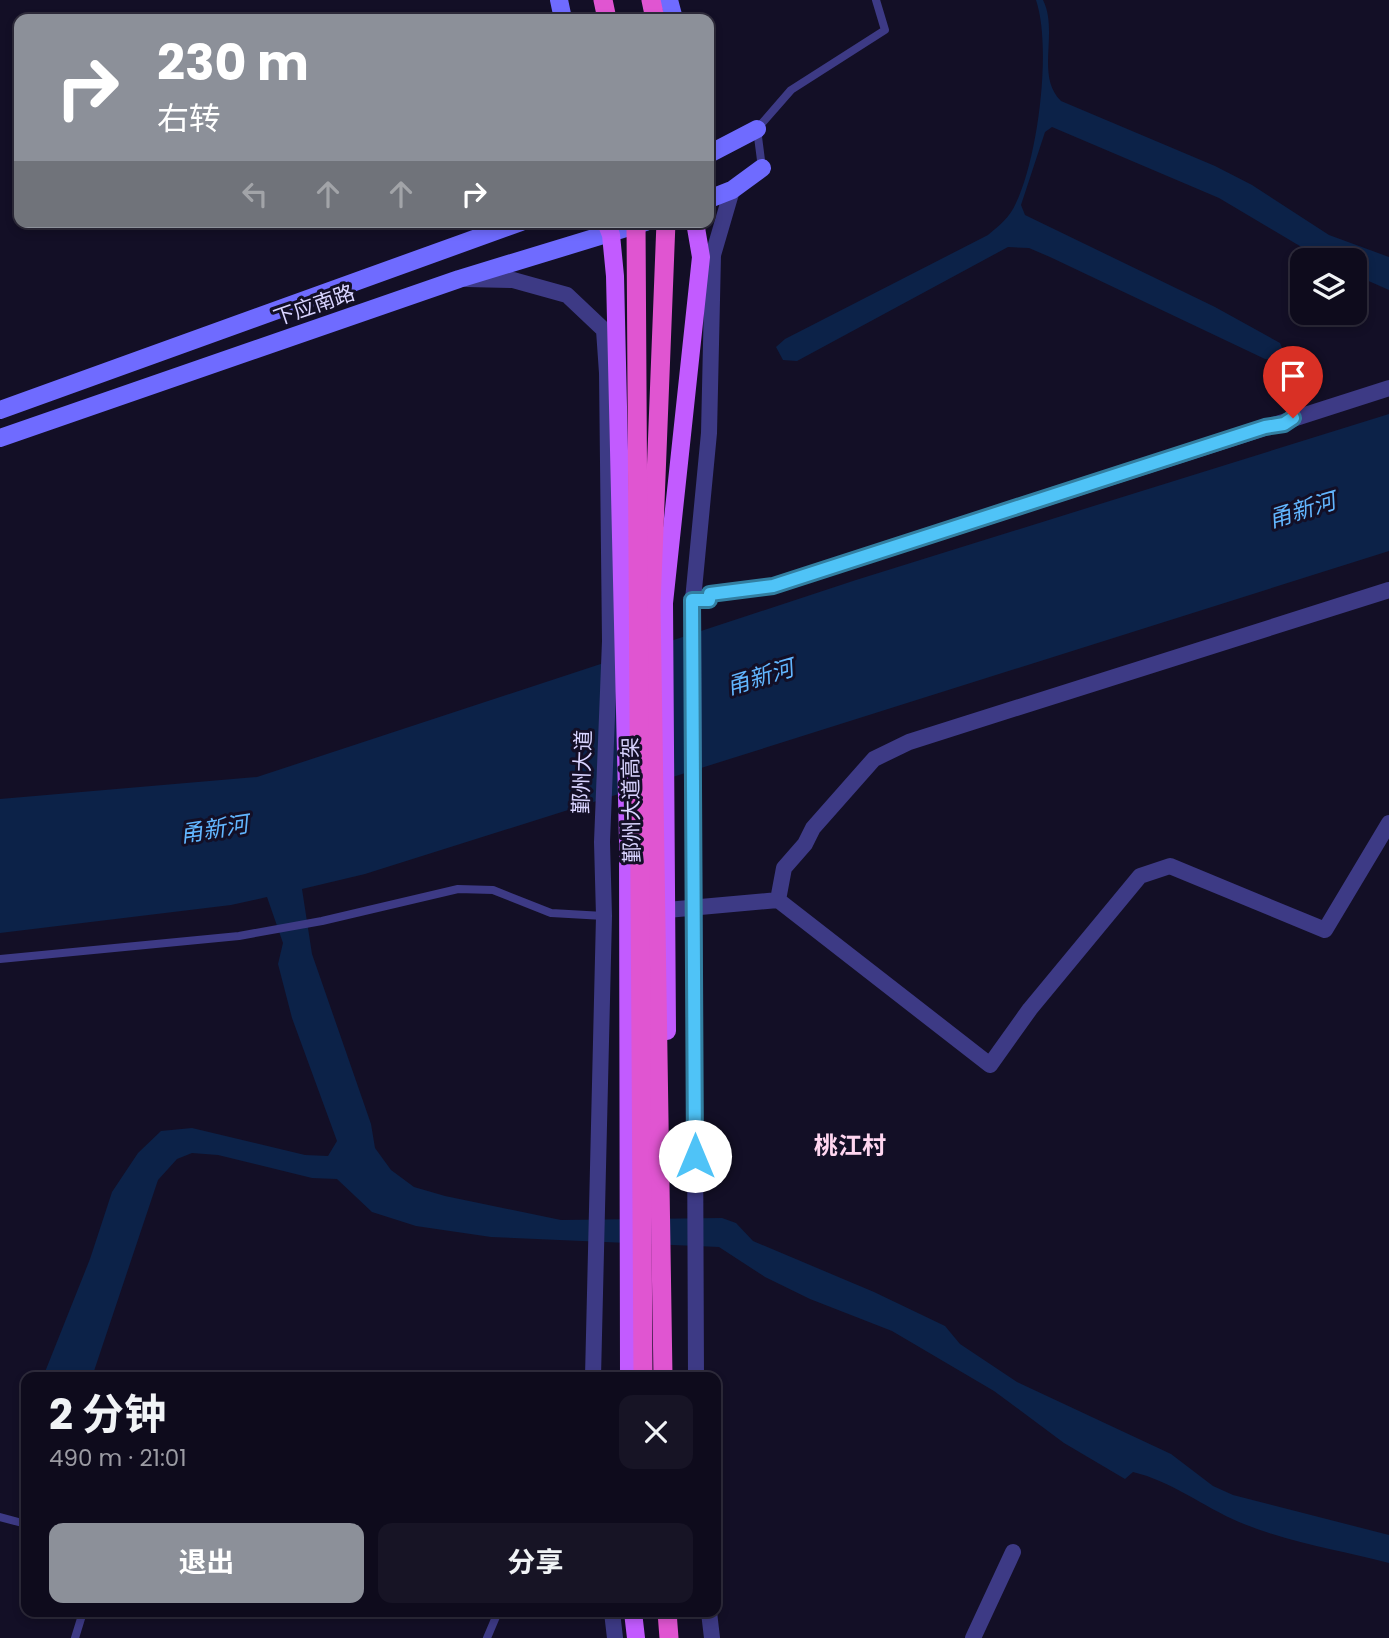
<!DOCTYPE html>
<html lang="zh">
<head>
<meta charset="utf-8">
<style>
	body { margin:0; font-family:Poppins,"Noto Sans SC",sans-serif; background:#171425; color:#f1f3f6; height:100vh; display:flex; flex-direction:column; font-size:26px; white-space:nowrap }
	* { box-sizing:border-box; margin:0 }
	p { font-size:23px; color:#9b9ba3 }
	.icon { flex:none; width:38px; height:38px; fill:none; stroke:currentColor; stroke-width:2; stroke-linecap:round; stroke-linejoin:round }
	.map { position:relative; flex:1; overflow:hidden }
	.sheet { position:absolute; left:21px; top:1372px; width:700px; height:245px; display:flex; flex-direction:column; background:#0e0b1c; border-radius:14px; box-shadow:0 4px 10px #0003,0 0 0 2px #2e2b3b }
	.sheet>* { flex:none }
	.banner { position:absolute; left:14px; top:14px; width:700px; height:214px; border-radius:14px; box-shadow:0 4px 10px #0003,0 0 0 2px #2e2b3b; background:#8c9099; color:#fff; overflow:hidden }
	.buttons { position:absolute; left:1290px; top:248px; display:grid; gap:14px }
	.buttons a { display:grid; place-items:center; width:77px; height:77px; border-radius:14px; background:#0e0b1c; box-shadow:0 4px 10px #0003,0 0 0 2px #2e2b3b; font-size:35px }
	.pin { position:absolute; display:grid; place-items:center; width:60px; height:60px; color:#fff; margin:-72px -30px; border-radius:50% 50% 50% 0; rotate:-45deg; box-shadow:0 0 7px #0007 }
	.pin .icon { rotate:45deg }
	.me { position:absolute; width:77px; margin:-38px; rotate:0deg; stroke-linejoin:round; filter:drop-shadow(0 0 5px #0008) }
	.turn { display:flex; align-items:center; gap:24px; height:147px; padding:0 28px; font-size:32px }
	.turn .icon { width:91px; height:91px; stroke-width:2.5 }
	.turn b { display:block; font-size:49px; line-height:60px }
	.lanes { display:flex; align-items:center; height:66px; padding:0 28px; background:#0003; justify-content:center; gap:35px; direction:ltr }
	.lanes .off { opacity:.35 }
	.round { display:grid; place-items:center; flex:none; width:74px; height:74px; border-radius:14px; background:#171425 }
	.overview { display:flex; align-items:center; justify-content:space-between; height:119px; padding:0 28px }
	h1 { font-size:42px; font-weight:700; line-height:52px }
	.action { display:flex; gap:14px; margin-top:auto; padding:14px 28px }
	.action a { flex:1; height:80px; border-radius:14px; background:#8c9099; color:#fff; font-size:28px; font-weight:700; line-height:80px; text-align:center }
	.action a+a { background:#171425; color:#f1f3f6 }
	.map>svg:first-child { display:block }
	.water { fill:#0c2248 }
	.lines { fill:none; stroke-linecap:round; stroke-linejoin:round }
	.service { stroke:#3d3a85; stroke-width:8 }
	.minor { stroke:#3d3a85; stroke-width:16 }
	.secondary { stroke:#6f6bff; stroke-width:18 }
	.primary { stroke:#c25bff; stroke-width:18 }
	.trunk { stroke:#e055d1; stroke-width:19 }
	.trunk-bridge { stroke:#e055d1; stroke-width:19 }
	.route-casing { stroke:#337fa1; stroke-width:18 }
	.route { stroke:#4fc3f7; stroke-width:12 }
	.labels { text-anchor:middle; dominant-baseline:central; stroke-width:6; stroke-linejoin:round; paint-order:stroke }
	.street-label { font-size:21px; fill:#d9d4ff; stroke:#130f26 }
	.water-label { font-size:23px; font-style:italic; fill:#62b6ff; stroke:#130f26 }
	.quarter-label { font-size:24px; font-weight:bold; fill:#ffd6f0; stroke:#130f26 }
</style>
</head>
<body>
<div class="map">
<svg width="1389" height="1638" viewBox="0 0 1389 1638">
	<rect width="100%" height="100%" fill="#130f26"/>
	<!-- water -->
	<path class="water" d="M1036,0H1043C1059,32 1035,76 1061,101L1215,166L1252,185L1329,235L1389,257V290L1355,275L1354,261H1325L1219,198L1052,127L1045,132L1021,205L1025,215L1215,307L1280,343L1284,353L1280,360L1265,359L1050,257L1029,248L1008,247L797,361L783,360L776,347L785,339L988,235C1000,225 1010,217 1016,203C1038,157 1052,48 1036,0Z
		M1389,414V551L365,874L302,889L312,954L371,1124L375,1148L391,1170L414,1187L445,1196L561,1220L722,1218L736,1223L753,1241L874,1292L945,1326L960,1344L1017,1382L1171,1454L1213,1486L1233,1495L1389,1535V1563C1339,1550 1287,1542 1239,1522C1204,1507 1171,1481 1133,1472L1125,1479L1064,1443L994,1391L892,1331L810,1299L765,1277L719,1247L491,1237L416,1226L372,1212L337,1179L312,1178L218,1155L192,1153L177,1159L158,1180L92,1377H43L90,1259L112,1192L138,1153L161,1131L192,1128L305,1155L328,1156L337,1141L292,1018L278,964L283,943L267,897L231,905L0,933V799L257,777L856,580Z"/>
	<g class="lines">
		<!-- service -->
		<path class="service" d="M762,168L757,129L791,90L885,30L876,0
			M0,959L239,936L322,921L458,889L493,890L551,913L604,916
			M0,1517L26,1524
			M75,1638L83,1612
			M487,1638L498,1612"/>
		<!-- minor -->
		<path class="minor" d="M466,279L513,280L567,295L604,330L607,373L610,641L602,842L604,916L593,1377
			M693,600H709L710,594L773,586L1389,388
			M778,900L784,868L805,844L813,828L874,759L909,742L1389,590
			M667,910L778,900L990,1065L1030,1009L1140,876L1170,866L1325,930L1389,823
			M696,1377L693,600L709,433L713,255L732,190
			M612,1612L615,1638
			M709,1612L712,1638
			M973,1638L1013,1552"/>
		<!-- secondary -->
		<path class="secondary" d="M559,0L563,19
			M669,0L674,19
			M709,154L757,129
			M709,199L732,190L762,168
			M0,410L521,222
			M0,438L459,279L646,222"/>
		<!-- primary -->
		<path class="primary" d="M606,222L611,235L615,276L628,841L629,1377
			M667,1031L664,603L701,257L695,222
			M633,1612L636,1638"/>
		<!-- trunk -->
		<path class="trunk" d="M603,0L607,19
			M651,0L655,19
			M663,1377L651,605L666,222
			M667,1612L669,1638"/>
		<!-- trunk-bridge -->
		<path class="trunk-bridge" d="M636,222L643,1377"/>
	</g>
	<g class="lines">
		<!-- route casing -->
		<g class="route-casing">
			<path id="route" d="M695,1156L692,600H709L710,594L773,586L1265,427L1284,424L1293,418"/>
		</g>
		<!-- route -->
		<use href="#route" class="route"/>
	</g>
	<g class="labels">
		<!-- street labels -->
		<g class="street-label">
			<text transform="translate(314 305) rotate(-19)">下应南路</text>
			<text transform="translate(582 772) rotate(-88)">鄞州大道</text>
			<text transform="translate(631 800) rotate(-91)">鄞州大道高架</text>
		</g>
		<!-- water labels -->
		<g class="water-label">
			<text transform="translate(1302 510) rotate(-17)">甬新河</text>
			<text transform="translate(760 677) rotate(-17)">甬新河</text>
			<text transform="translate(214 829) rotate(-9)">甬新河</text>
		</g>
		<!-- quarter labels -->
		<g class="quarter-label">
			<text x="850" y="1145">桃江村</text>
		</g>
	</g>
</svg>
<div class="buttons">
<a><svg class="icon" aria-label="layers" viewBox="0 0 24 24"><path d="M12 4l9 5-9 5-9-5zM3 14l9 5 9-5"/></svg></a>
</div>
<div class="pin" style="left:1293px;top:418px;background:#d93025"><svg class="icon" aria-label="arrive" viewBox="0 0 24 24"><path d="M6 21V4h12l-3 4 3 4H6"/></svg></div>
<svg class="me" style="left:695px;top:1156px" viewBox="-20 -20 40 40"><circle r="19" fill="#fff"/><path d="M0-13L10 11 0 6-10 11z" fill="#4fc3f7"/></svg>
<div class="banner">
<div class="turn"><svg class="icon" aria-label="right" viewBox="0 0 24 24"><path d="M7 20v-9h11M14 6l5 5-5 5"/></svg><div><b>230 m</b>右转</div></div>
<div class="lanes"><svg class="icon off" aria-label="left" viewBox="0 0 24 24"><path d="M17 20v-9H6M10 6l-5 5 5 5"/></svg><svg class="icon off" aria-label="ahead" viewBox="0 0 24 24"><path d="M12 20V5M6 11l6-6 6 6"/></svg><svg class="icon off" aria-label="ahead" viewBox="0 0 24 24"><path d="M12 20V5M6 11l6-6 6 6"/></svg><svg class="icon" aria-label="right" viewBox="0 0 24 24"><path d="M7 20v-9h11M14 6l5 5-5 5"/></svg></div>
</div>
<section class="sheet">
<div class="overview"><div><h1>2 分钟</h1><p>490 m · 21:01</p></div><a class="round"><svg class="icon" aria-label="close" viewBox="0 0 24 24"><path d="M6 6l12 12M18 6L6 18"/></svg></a></div>
<div class="action"><a>退出</a><a>分享</a></div>
</section>
</div>
</body>
</html>
